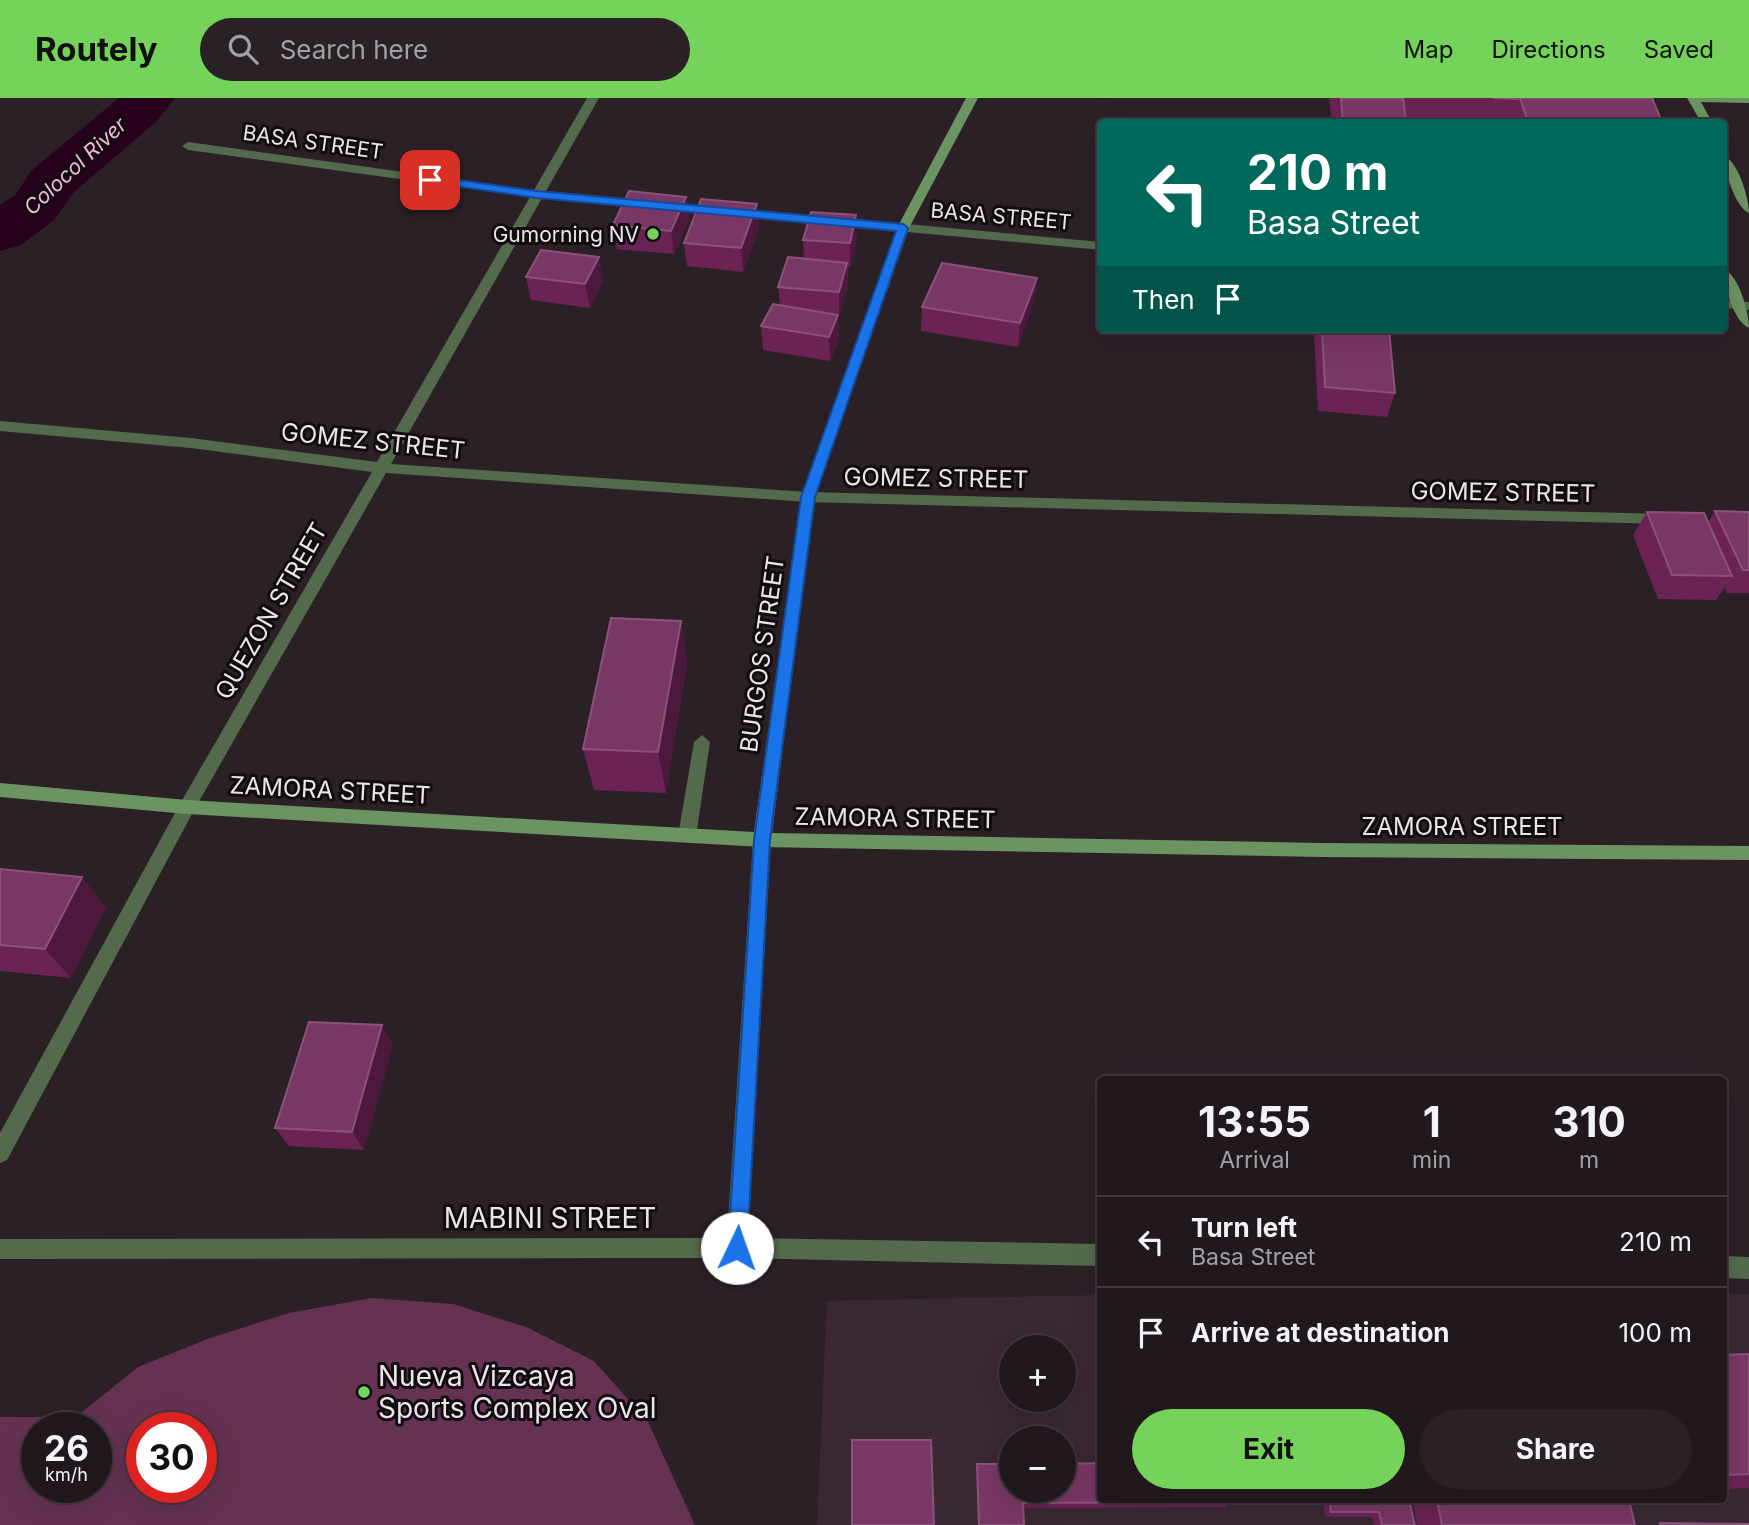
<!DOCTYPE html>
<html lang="en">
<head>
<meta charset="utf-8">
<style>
	body { margin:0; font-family:Inter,sans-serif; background:#292126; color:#f1f3f6; height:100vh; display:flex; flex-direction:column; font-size:26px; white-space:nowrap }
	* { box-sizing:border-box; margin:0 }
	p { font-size:23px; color:#a2a0a4 }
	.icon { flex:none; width:38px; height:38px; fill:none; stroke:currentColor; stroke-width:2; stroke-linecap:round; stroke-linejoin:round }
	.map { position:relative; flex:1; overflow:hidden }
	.sheet { position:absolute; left:1097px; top:978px; width:630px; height:427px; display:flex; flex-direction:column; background:#21181d; border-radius:7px; box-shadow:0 7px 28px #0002,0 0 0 2px #3e373b }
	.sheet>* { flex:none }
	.banner { position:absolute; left:1097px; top:21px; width:630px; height:214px; border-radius:7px; box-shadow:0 7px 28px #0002,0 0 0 2px #3e373b; background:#00695c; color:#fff; overflow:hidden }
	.fabs { position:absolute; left:999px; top:1237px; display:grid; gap:14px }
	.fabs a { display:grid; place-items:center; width:77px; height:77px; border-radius:50%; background:#21181d; box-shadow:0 7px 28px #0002,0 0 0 2px #3e373b; font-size:35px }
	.speed { position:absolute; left:21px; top:1314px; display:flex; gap:14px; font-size:35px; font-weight:700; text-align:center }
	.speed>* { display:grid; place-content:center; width:91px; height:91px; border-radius:50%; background:#21181d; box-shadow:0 7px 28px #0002,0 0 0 2px #3e373b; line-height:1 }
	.speed small { font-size:18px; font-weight:400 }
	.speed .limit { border:10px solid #d22; background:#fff; color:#111 }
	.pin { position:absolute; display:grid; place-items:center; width:60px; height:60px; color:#fff; margin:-30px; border-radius:14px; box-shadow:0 4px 10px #0006 }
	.me { position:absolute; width:77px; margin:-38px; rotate:3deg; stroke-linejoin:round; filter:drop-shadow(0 0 5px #0008) }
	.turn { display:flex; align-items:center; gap:24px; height:147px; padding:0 35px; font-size:32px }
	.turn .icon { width:91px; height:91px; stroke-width:2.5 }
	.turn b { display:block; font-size:49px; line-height:60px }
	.then { display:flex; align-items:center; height:66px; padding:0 35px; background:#0003; gap:14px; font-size:26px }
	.eta { display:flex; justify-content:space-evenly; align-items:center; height:119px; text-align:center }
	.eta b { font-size:42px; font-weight:700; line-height:49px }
	.action { display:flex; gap:14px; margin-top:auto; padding:14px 35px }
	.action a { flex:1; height:80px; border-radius:42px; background:#75d25a; color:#111; font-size:28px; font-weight:700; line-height:80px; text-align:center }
	.action a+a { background:#292126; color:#f1f3f6 }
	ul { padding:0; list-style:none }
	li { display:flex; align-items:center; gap:21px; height:91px; padding:0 35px; border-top:2px solid #3e373b }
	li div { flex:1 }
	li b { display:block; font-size:26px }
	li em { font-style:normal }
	header { display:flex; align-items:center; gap:42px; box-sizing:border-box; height:98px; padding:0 35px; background:#75d25a; color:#111 }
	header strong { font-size:33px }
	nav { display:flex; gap:38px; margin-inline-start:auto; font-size:24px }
	.search { width:490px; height:63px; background:#292126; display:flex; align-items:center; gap:18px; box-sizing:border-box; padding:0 24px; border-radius:38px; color:#a2a0a4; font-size:26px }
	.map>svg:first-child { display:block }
	.built { fill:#3a2833; fill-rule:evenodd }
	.green { fill:#663253; fill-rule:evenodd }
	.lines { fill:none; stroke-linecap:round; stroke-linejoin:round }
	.river { fill:#27021c; fill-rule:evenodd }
	.lane { fill:#536b4c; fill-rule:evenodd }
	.street { fill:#536b4c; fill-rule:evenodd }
	.secondary { fill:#6c9362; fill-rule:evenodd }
	.wall { fill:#6b2355 }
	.shaded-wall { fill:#4c193c }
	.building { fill:#793765; stroke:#8b527a; stroke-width:2 }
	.route { fill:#1a73e8; stroke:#114b97; stroke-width:2 }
	.poi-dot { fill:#75d25a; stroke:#110c0f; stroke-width:2.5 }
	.labels { text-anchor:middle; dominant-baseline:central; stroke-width:6; stroke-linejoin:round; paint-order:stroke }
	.far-street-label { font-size:21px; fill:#ede4e9; stroke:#110c0f }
	.far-water-label { font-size:21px; font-style:italic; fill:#f9b6de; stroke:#110c0f }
	.far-poi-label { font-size:21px; fill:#ede4e9; stroke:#110c0f; text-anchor:end }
	.street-label { font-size:24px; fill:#ede4e9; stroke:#110c0f }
	.near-street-label { font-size:28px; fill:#ede4e9; stroke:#110c0f }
	.near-poi-label { font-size:28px; fill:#ede4e9; stroke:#110c0f; text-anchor:start }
</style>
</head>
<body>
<header>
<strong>Routely</strong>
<div class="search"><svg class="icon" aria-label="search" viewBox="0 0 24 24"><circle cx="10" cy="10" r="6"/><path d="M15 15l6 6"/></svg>Search here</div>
<nav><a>Map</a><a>Directions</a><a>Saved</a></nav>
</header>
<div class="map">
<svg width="1749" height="1427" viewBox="0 0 1749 1427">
	<rect width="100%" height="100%" fill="#2c2027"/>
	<!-- built -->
	<path class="built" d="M1724,1196H1749V1427H817L827,1203L1101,1197V1402H1724ZM1012,1250H1064V1302H1012ZM1012,1340H1064V1393H1012Z"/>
	<!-- green -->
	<path class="green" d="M372,1200L453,1206L526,1229L594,1263L648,1324L695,1427H0V1319H76L138,1269L210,1240L289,1215ZM37,1330H96V1390H37ZM142,1330H201V1390H142Z"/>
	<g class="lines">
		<!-- river -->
		<path class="river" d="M119,0H175L156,24L73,95L55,121L21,147L0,153V107L15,97L32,72Z"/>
		<!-- lane -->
		<path class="lane" d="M702,637L710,644L696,738L693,743H681L678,738L694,644Z"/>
		<!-- street -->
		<path class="street" d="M587,0H599L546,93L1101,144V152L542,100L391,366L808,394L1665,416L1672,421L1665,426L808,404L386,375L193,714L7,1062L0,1065V1035L181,704L372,374L191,350L0,333V323L191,340L377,364L530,99L188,52L182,48L188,44L534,92Z
			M1724,202L1749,204V212L1724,210Z
			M762,735L768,737L771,742L748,1140L1101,1146V1168L737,1160L0,1161V1141L727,1140L753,742L756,737Z
			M1724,1158L1749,1159V1181L1724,1180Z"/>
		<!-- secondary -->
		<path class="secondary" d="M966,0H978L909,130L815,399L772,735L1321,745L1749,748V762L1321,759L762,749L187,716L0,699V685L187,702L754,734L801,399L897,130Z
			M1687,0H1749V5L1701,4L1712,24H1701Z
			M1724,58C1738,63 1749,100 1749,115C1735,109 1724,72 1724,58Z
			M1724,171C1739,178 1749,214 1749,230C1734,224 1723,186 1724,171Z"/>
	</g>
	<!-- wall -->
	<path class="wall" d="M1329,0H1652L1662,24H1332Z
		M686,99L689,122L674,156L617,151L613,127Z
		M757,106L759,130L743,174L687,168L684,145Z
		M857,141L850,169H848V188L839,218H838L839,241L830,263L763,252L761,228L780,207L778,189L804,161L803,142Z
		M526,179L603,183L590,210L531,202Z
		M1037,180L1034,204L1018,249L921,233L922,209Z
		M1315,231H1389L1395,295L1387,319L1318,313L1314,235Z
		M1715,413L1749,414V495H1727L1725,489L1716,502L1658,501L1633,437L1647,414L1708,424Z
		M681,523L687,565L666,695L594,692L583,651Z
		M0,771L106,809L71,880L0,873Z
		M393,946L364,1052L289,1048L275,1030Z
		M1749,1256V1390L1724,1391V1257Z
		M977,1366L1230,1404L1225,1409L1023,1410L1024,1427H978L976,1372Z
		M1323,1402H1409L1415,1427H1374L1372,1419H1325Z
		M1413,1402H1629L1635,1427H1417Z"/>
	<!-- shaded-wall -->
	<path class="shaded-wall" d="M686,99L689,122L674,156L671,133Z
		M757,106L759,130L743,174L741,150Z
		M856,117L857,141L850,169V145Z
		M599,159L603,183L590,210L585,186Z
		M847,165L848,188L839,218V194Z
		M1037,180L1034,204L1018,249L1020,225Z
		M838,217L839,241L830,263L829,239Z
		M681,523L687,565L666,695L658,654Z
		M82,779L106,809L71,880L45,851Z
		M382,927L393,946L364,1052L352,1034Z"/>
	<!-- building -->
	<path class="building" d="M1341,0H1403L1406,24H1343Z
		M1493,0H1516L1517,1Z
		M1520,0H1652L1662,24H1528Z
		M629,93L686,99L671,133L613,127Z
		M701,101L757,106L741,150L684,145Z
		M811,114L856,117L850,145L803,142Z
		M541,152L599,159L585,186L526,179Z
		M788,159L847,165L839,194L778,189Z
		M942,165L1037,180L1020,225L922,209Z
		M773,206L838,217L829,239L761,228Z
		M1322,231H1389L1395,295L1325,289Z
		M1715,413L1749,414V472H1743Z
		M1647,414L1704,415L1732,478L1672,477Z
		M611,520L681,523L658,654L583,651Z
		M0,771L82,779L45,851L0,847Z
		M309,924L382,927L352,1034L275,1030Z
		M1749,1256V1376L1725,1377L1724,1373V1257Z
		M852,1342H931L934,1427H852Z
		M1101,1365V1402H1230V1404L1023,1405L1024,1427H979L977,1366H1012V1393H1064V1366Z
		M1330,1402H1409L1415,1427H1382L1379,1414H1331Z
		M1437,1402H1629L1635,1427H1442Z
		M1660,1425L1749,1426V1427H1660Z"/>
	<!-- route -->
	<path class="route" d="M430,78L537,93L903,126L908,130L815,399L770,742L747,1150L744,1157L737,1160L730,1157L728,1150L754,742L801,399L896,133L537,100L426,84V79Z"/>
	<!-- markers -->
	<g class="poi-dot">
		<circle cx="653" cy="136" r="7"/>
		<circle cx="364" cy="1294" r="7"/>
	</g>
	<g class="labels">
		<!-- far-street labels -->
		<g class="far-street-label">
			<text transform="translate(313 44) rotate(8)">BASA STREET</text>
			<text transform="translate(1001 118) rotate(5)">BASA STREET</text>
		</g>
		<!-- far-water labels -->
		<g class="far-water-label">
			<text transform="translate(75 68) rotate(-43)">Colocol River</text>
		</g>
		<!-- far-poi labels -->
		<g class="far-poi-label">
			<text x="639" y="136">Gumorning NV</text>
		</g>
		<!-- street labels -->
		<g class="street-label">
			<text transform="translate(373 343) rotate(6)">GOMEZ STREET</text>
			<text transform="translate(936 380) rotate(1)">GOMEZ STREET</text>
			<text transform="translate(1503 394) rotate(1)">GOMEZ STREET</text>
			<text transform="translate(271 513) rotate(-60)">QUEZON STREET</text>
			<text transform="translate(762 556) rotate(-82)">BURGOS STREET</text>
			<text transform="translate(330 692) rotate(3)">ZAMORA STREET</text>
			<text transform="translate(895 720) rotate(1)">ZAMORA STREET</text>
			<text x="1462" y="728">ZAMORA STREET</text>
		</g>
		<!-- near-street labels -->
		<g class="near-street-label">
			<text x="550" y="1120">MABINI STREET</text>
		</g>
		<!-- near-poi labels -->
		<g class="near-poi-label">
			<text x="378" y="1278">Nueva Vizcaya<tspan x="378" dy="32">Sports Complex Oval</tspan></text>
		</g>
	</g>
</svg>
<div class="fabs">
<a>+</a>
<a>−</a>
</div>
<div class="speed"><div>26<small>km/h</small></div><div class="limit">30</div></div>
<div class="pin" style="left:430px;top:82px;background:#d93025"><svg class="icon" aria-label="arrive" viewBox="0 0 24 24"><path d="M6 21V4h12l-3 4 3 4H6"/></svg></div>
<svg class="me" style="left:737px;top:1150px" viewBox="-20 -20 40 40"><circle r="19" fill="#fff"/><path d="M0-13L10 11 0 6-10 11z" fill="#1a73e8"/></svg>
<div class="banner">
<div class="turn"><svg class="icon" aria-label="left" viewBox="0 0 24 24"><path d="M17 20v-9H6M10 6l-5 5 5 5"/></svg><div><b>210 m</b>Basa Street</div></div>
<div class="then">Then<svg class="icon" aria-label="arrive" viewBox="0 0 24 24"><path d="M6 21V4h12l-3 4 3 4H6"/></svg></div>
</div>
<section class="sheet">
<div class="eta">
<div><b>13:55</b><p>Arrival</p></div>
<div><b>1</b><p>min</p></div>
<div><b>310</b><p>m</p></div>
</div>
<ul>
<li><svg class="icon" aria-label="left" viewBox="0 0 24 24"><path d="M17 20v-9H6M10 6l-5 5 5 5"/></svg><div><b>Turn left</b><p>Basa Street</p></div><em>210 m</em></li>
<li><svg class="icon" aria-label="arrive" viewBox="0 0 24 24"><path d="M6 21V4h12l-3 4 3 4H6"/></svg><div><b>Arrive at destination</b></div><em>100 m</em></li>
</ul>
<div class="action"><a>Exit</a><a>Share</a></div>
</section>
</div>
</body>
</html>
